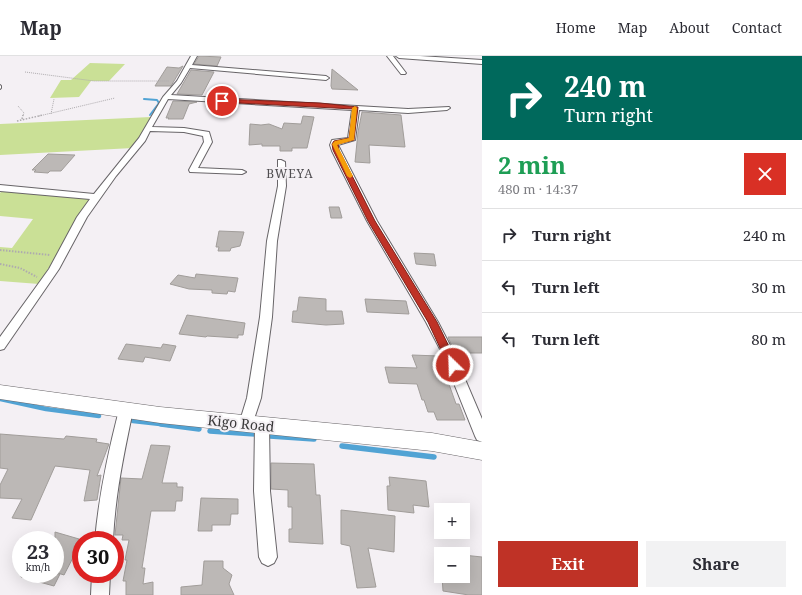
<!DOCTYPE html>
<html lang="en">
<head>
<meta charset="utf-8">
<style>
	body { margin:0; font-family:"Noto Serif",serif; background:#f2f2f3; color:#2b2b33; height:100vh; display:flex; flex-direction:column; font-size:15px; white-space:nowrap }
	* { box-sizing:border-box; margin:0 }
	p { font-size:13px; color:#7c7c81 }
	.icon { flex:none; width:22px; height:22px; fill:none; stroke:currentColor; stroke-width:2; stroke-linecap:round; stroke-linejoin:round }
	.map { position:relative; flex:1; overflow:hidden }
	.side { display:flex; flex-direction:column; background:#fff; width:320px }
	.side>* { flex:none }
	.top-card { background:#00695c; color:#fff; overflow:hidden }
	.fabs { position:absolute; left:434px; top:447px; display:grid; gap:8px }
	.fabs a { display:grid; place-items:center; width:36px; height:36px; border-radius:0px; background:#fff; box-shadow:0 4px 16px #0002; font-size:20px }
	.speed { position:absolute; left:12px; top:475px; display:flex; gap:8px; font-size:20px; font-weight:700; text-align:center }
	.speed>* { display:grid; place-content:center; width:52px; height:52px; border-radius:50%; background:#fff; box-shadow:0 4px 16px #0002; line-height:1 }
	.speed small { font-size:10px; font-weight:400 }
	.speed .limit { border:6px solid #d22; background:#fff; color:#111 }
	.pin { position:absolute; display:grid; place-items:center; width:34px; height:34px; color:#fff; margin:-17px; border:2px solid #fff; border-radius:50%; box-shadow:0 1px 4px #0007 }
	.me { position:absolute; width:44px; margin:-22px; rotate:336deg; stroke-linejoin:round; filter:drop-shadow(0 0 3px #0008) }
	.turn { display:flex; align-items:center; gap:14px; height:84px; padding:0 16px; font-size:18px }
	.turn .icon { width:52px; height:52px; stroke-width:2.5 }
	.turn b { display:block; font-size:28px; line-height:34px }
	.round { display:grid; place-items:center; flex:none; width:42px; height:42px; border-radius:0px; background:#f2f2f3 }
	.overview { display:flex; align-items:center; justify-content:space-between; height:68px; padding:0 16px }
	h1 { font-size:24px; font-weight:700; line-height:30px; color:#1e9e55 }
	.action { display:flex; gap:8px; margin-top:auto; padding:8px 16px }
	.action a { flex:1; height:46px; border-radius:0px; background:#bf3226; color:#fff; font-size:16px; font-weight:700; line-height:46px; text-align:center }
	.action a+a { background:#f2f2f3; color:#2b2b33 }
	ul { padding:0; list-style:none }
	li { display:flex; align-items:center; gap:12px; height:52px; padding:0 16px; border-top:1px solid #e1e1e2 }
	li div { flex:1 }
	li b { display:block; font-size:15px }
	li em { font-style:normal }
	header { display:flex; align-items:center; gap:24px; box-sizing:border-box; height:56px; padding:0 20px; background:#fff; border-bottom:1px solid #e1e1e2 }
	header strong { font-size:19px }
	nav { display:flex; gap:22px; margin-inline-start:auto; font-size:14px }
	main { display:flex; flex:1; min-height:0 }
	.map>svg:first-child { display:block }
	.green { fill:#cae096 }
	.lines { fill:none; stroke-linecap:round; stroke-linejoin:round }
	.stream-far2 { stroke:#51a3d4; stroke-width:2 }
	.stream-far1 { stroke:#51a3d4; stroke-width:4.5 }
	.stream { stroke:#51a3d4; stroke-width:5.5 }
	.building { fill:#bcb8b6; stroke:#a19d9a }
	.lane-casing { stroke:#686568; stroke-width:2 }
	.street-casing { stroke:#686568; stroke-width:2 }
	.secondary-casing { stroke:#686568; stroke-width:1 }
	.path-far2 { stroke:#aeabae; stroke-width:1; stroke-dasharray:1 1; stroke-linecap:butt }
	.path-far1 { stroke:#aeabae; stroke-width:1.5; stroke-dasharray:1.5 1.5; stroke-linecap:butt }
	.path { stroke:#aeabae; stroke-width:2; stroke-dasharray:1.5 1.5; stroke-linecap:butt }
	.lane { fill:#fff; fill-rule:evenodd }
	.street { fill:#fff; fill-rule:evenodd }
	.secondary { fill:#fff; fill-rule:evenodd }
	.route { fill:#bf3226; stroke:#7c2019 }
	.slow { fill:#f59e0b }
	.labels { text-anchor:middle; dominant-baseline:central; stroke-width:4; stroke-linejoin:round; paint-order:stroke }
	.far-quarter-label { font-size:12px; letter-spacing:1px; fill:#4f4d50; stroke:#f4f0f4 }
	.near-street-label { font-size:14px; fill:#3a393a; stroke:#f4f0f4 }
</style>
</head>
<body>
<header>
<strong>Map</strong>
<nav><a>Home</a><a>Map</a><a>About</a><a>Contact</a></nav>
</header>
<main>
<div class="map">
<svg width="482" height="539" viewBox="0 0 482 539">
	<rect width="100%" height="100%" fill="#f4f0f4"/>
	<!-- green -->
	<path class="green" d="M90,7L125,8L109,25H91L79,41L50,42L61,24H71Z
		M151,61L133,92L0,99V68Z
		M2,135L85,142L90,144L39,228L0,225V191L12,192L33,163L0,160V137Z"/>
	<g class="lines">
		<!-- stream-far2 -->
		<path class="stream-far2" d="M144,43L157,44L159,47L150,59"/>
		<!-- stream-far1 -->
		<path class="stream-far1" d="M0,343L46,353L99,360
			M133,365L169,369"/>
		<!-- stream -->
		<path class="stream" d="M161,368L199,373
			M210,375L255,378
			M270,380L314,383
			M342,390L434,401"/>
	</g>
	<!-- building -->
	<path class="building" d="M199,0L221,1L217,10L194,8Z
		M183,10L171,30H155L167,11L179,12Z
		M332,13L358,34L332,33L331,30Z
		M191,14L214,16L202,39L177,38Z
		M173,45L197,46L189,48L183,63H168L169,62H166Z
		M362,56L401,59L405,91L369,89L370,107L355,106L358,76Z
		M303,60L314,61L307,92H292V95H280V90H262V88L249,89L250,68L261,69L269,68L282,73L284,67L301,68Z
		M48,98L75,99L61,115H50L48,117L34,116L36,114H32Z
		M329,151H339L342,162H331Z
		M219,175L244,176L240,190L231,192L230,195H218L219,191H216Z
		M414,197L434,198L436,210L416,208Z
		M196,218L238,222L235,236L228,235L227,238L212,237V234L189,233L170,228L178,219L195,222Z
		M299,241L326,243V255H342L344,268L326,269L292,266L293,255H297Z
		M365,243L406,245L409,258L367,256Z
		M187,259L245,267L243,279H238V282L207,280L206,281L179,278Z
		M448,281H482V297H455Z
		M126,288L161,292L163,288L176,290L170,305L145,301L143,306L118,303Z
		M412,299L439,300L456,348H459L465,364H437L434,356H428L424,344H422L417,328L389,327L385,311L417,312Z
		M0,378L64,383L66,380L97,383L96,386L109,388L97,420L101,419L97,444L84,445L90,414L55,410L31,464L12,462L22,443L0,442V429L8,413L0,412Z
		M151,389L170,390L162,427H177V431H183L182,445H176L175,455H151L142,512H145L143,528L153,526V539H126V525H123L127,504H125L129,484H122L123,479H115L121,422L142,423Z
		M271,407L314,408L316,439H320L323,488L289,486V473H292V451H288V434L271,433Z
		M389,421L426,425L429,451L413,449L414,457L388,454L387,430H390Z
		M201,442L238,443V458H231L230,469H212V475H198Z
		M341,454L395,460L394,496L368,492L376,531L357,532L350,490L341,488Z
		M55,476L79,483L74,491L78,492L64,519L55,516Z
		M463,499L482,501V539H469L443,535L442,520H463Z
		M204,505H223V512L232,519L229,528L234,539H181V531L202,529Z
		M22,518H60L54,530L21,521Z"/>
	<g class="lines">
		<!-- lane casing -->
		<g class="lane-casing">
			<path id="lane" d="M0,29L1,30V32L0,33Z"/>
		</g>
		<!-- street casing -->
		<g class="street-casing">
			<path id="street" d="M191,0H197L192,9L326,20L329,22L326,24L190,12L181,27L171,39L408,53L449,51L450,52L447,54L408,57L359,54L355,84L338,89L377,165L438,266L453,295L482,363V386L477,384L475,380L441,295L426,266L367,165L332,95L330,89L332,84L348,82L352,54L168,43L152,71L184,72L209,76L212,86L198,112L242,114L246,116L242,118L190,116L189,114L204,86L203,80L184,76L150,75L145,85L116,120L87,161L59,213L4,293L0,294V281L49,213L77,161L90,143L0,135V129L94,138L139,82L163,41L177,25Z
				M387,0H393L406,17L405,18H401Z
				M396,0H420L482,4V8L399,2Z
				M278,104H281L285,106L286,130L277,185L272,261L261,342L251,372L246,374L241,372L239,368L247,342L260,261L267,185L278,130Z
				M126,349L131,350L133,354C124,397 115,440 113,484H95C99,439 108,397 119,354L121,350Z
				M262,363L267,365L269,369L270,435L277,501L274,507L268,510L262,507L259,501L254,435L255,369L257,365Z
				M92,518H110L109,539H91Z"/>
		</g>
		<!-- secondary casing -->
		<g class="secondary-casing">
			<path id="secondary" d="M0,329L160,351L432,377L482,386V404L432,395L160,367L0,343Z"/>
		</g>
		<!-- path-far2 -->
		<path class="path-far2" d="M25,16L94,25H169
			M18,50L24,57L23,60
			M51,58L54,43
			M39,60L115,42"/>
		<!-- path-far1 -->
		<path class="path-far1" d="M22,63L23,59
			M17,65L43,59"/>
		<!-- path -->
		<path class="path" d="M0,194L50,199
			M0,208L20,212L37,221"/>
		<!-- lane -->
		<use href="#lane" class="lane"/>
		<!-- street -->
		<use href="#street" class="street"/>
		<!-- secondary -->
		<use href="#secondary" class="secondary"/>
	</g>
	<!-- route -->
	<path class="route" d="M222,43L320,47L358,51L354,84L338,88L339,94L375,165L437,266L458,309L456,312H449L448,309L428,266L368,165L333,94L332,88L334,85L349,82L353,53L220,46Z"/>
	<!-- slow -->
	<path class="slow" d="M355,50L357,52L354,84L337,89L353,120L350,122L347,120L332,88L335,85L349,82L352,52Z"/>
	<g class="labels">
		<!-- far-quarter labels -->
		<g class="far-quarter-label">
			<text x="290" y="117">BWEYA</text>
		</g>
		<!-- near-street labels -->
		<g class="near-street-label">
			<text transform="translate(241 367) rotate(6)">Kigo Road</text>
		</g>
	</g>
</svg>
<div class="fabs">
<a>+</a>
<a>−</a>
</div>
<div class="speed"><div>23<small>km/h</small></div><div class="limit">30</div></div>
<div class="pin" style="left:222px;top:45px;background:#d93025"><svg class="icon" aria-label="arrive" viewBox="0 0 24 24"><path d="M6 21V4h12l-3 4 3 4H6"/></svg></div>
<svg class="me" style="left:453px;top:309px" viewBox="-20 -20 40 40"><circle r="17" fill="#bf3226" stroke="#fff" stroke-width="3"/><path d="M0-11L8 9 0 5-8 9z" fill="#fff"/></svg>
</div>
<section class="side">
<div class="top-card">
<div class="turn"><svg class="icon" aria-label="right" viewBox="0 0 24 24"><path d="M7 20v-9h11M14 6l5 5-5 5"/></svg><div><b>240 m</b>Turn right</div></div>
</div>
<div class="overview"><div><h1>2 min</h1><p>480 m · 14:37</p></div><a class="round" style="background:#d93025;color:#fff"><svg class="icon" aria-label="close" viewBox="0 0 24 24"><path d="M6 6l12 12M18 6L6 18"/></svg></a></div>
<ul>
<li><svg class="icon" aria-label="right" viewBox="0 0 24 24"><path d="M7 20v-9h11M14 6l5 5-5 5"/></svg><div><b>Turn right</b></div><em>240 m</em></li>
<li><svg class="icon" aria-label="left" viewBox="0 0 24 24"><path d="M17 20v-9H6M10 6l-5 5 5 5"/></svg><div><b>Turn left</b></div><em>30 m</em></li>
<li><svg class="icon" aria-label="left" viewBox="0 0 24 24"><path d="M17 20v-9H6M10 6l-5 5 5 5"/></svg><div><b>Turn left</b></div><em>80 m</em></li>
</ul>
<div class="action"><a>Exit</a><a>Share</a></div>
</section>
</main>
</body>
</html>
